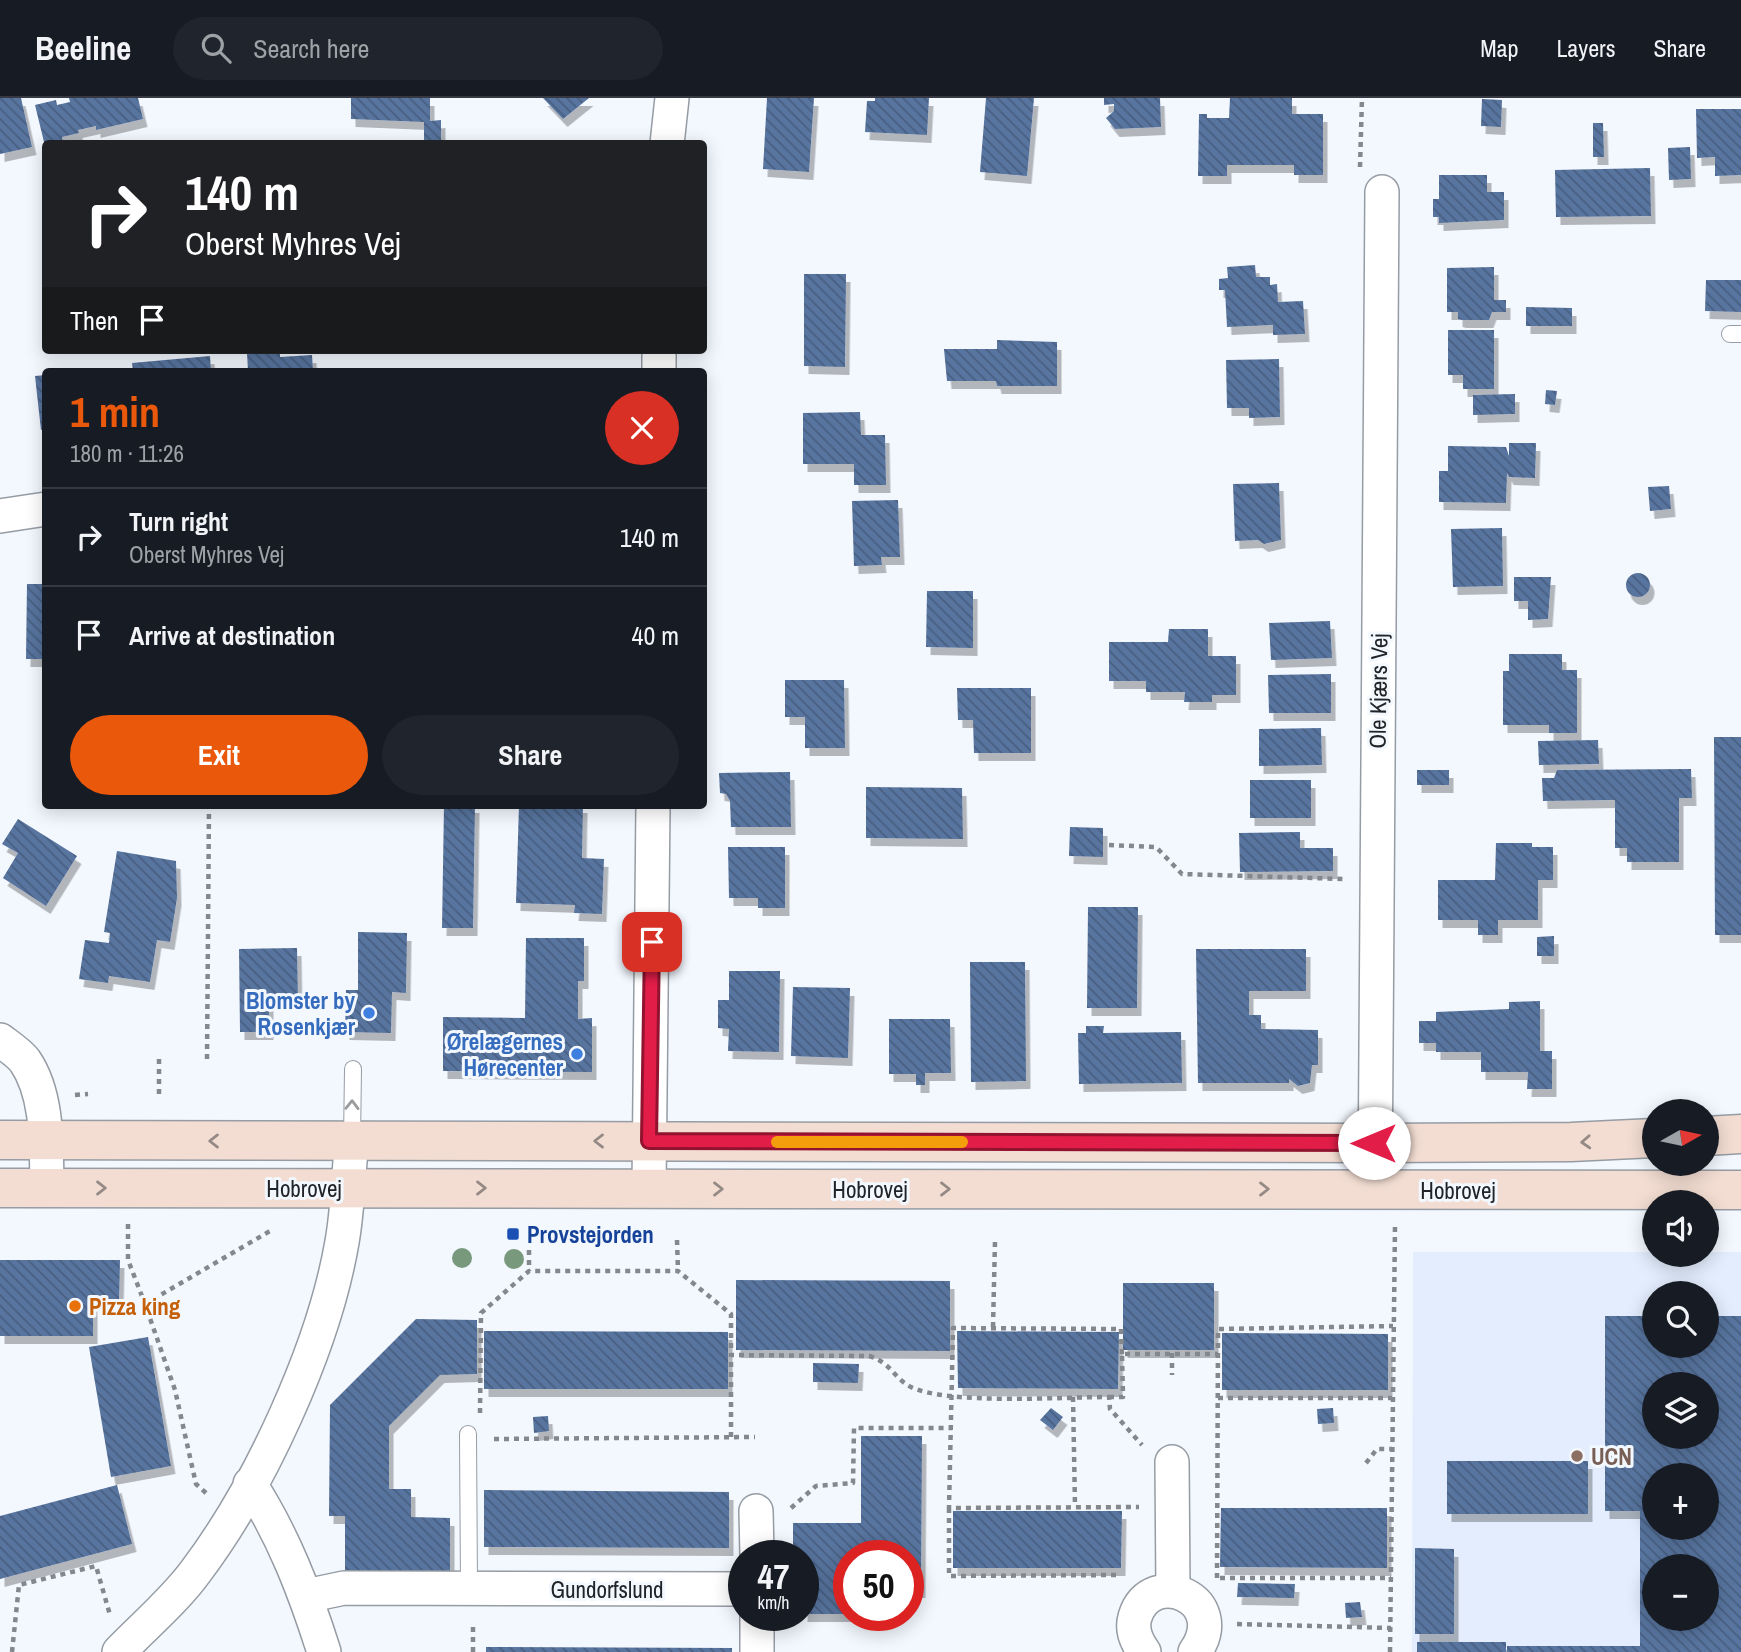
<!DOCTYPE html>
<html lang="en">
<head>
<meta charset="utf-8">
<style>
	body { margin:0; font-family:"Archivo Narrow",sans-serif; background:#20242c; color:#f1f3f6; height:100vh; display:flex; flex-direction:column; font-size:26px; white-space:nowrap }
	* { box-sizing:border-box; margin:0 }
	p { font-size:23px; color:#9ea1a6 }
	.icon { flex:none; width:38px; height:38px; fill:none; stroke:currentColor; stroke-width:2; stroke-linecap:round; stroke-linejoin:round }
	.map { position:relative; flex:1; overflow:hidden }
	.sheet { position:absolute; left:42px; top:270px; width:665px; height:441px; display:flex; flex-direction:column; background:#171b24; border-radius:7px; box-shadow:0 4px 18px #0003 }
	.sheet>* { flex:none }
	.top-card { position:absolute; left:42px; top:42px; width:665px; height:214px; border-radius:7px; box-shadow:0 4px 18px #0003; background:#202124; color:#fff; overflow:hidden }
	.needle { width:46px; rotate:81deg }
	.fabs { position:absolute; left:1642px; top:1001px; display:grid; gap:14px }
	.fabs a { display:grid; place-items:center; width:77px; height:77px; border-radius:50%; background:#171b24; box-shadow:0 4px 18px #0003; font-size:35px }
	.speed { position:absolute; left:728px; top:1442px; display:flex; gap:14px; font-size:35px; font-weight:700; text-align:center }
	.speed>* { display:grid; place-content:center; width:91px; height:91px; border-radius:50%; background:#171b24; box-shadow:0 4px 18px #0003; line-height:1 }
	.speed small { font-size:18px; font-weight:400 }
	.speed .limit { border:10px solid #d22; background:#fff; color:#111 }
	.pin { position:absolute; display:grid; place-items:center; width:60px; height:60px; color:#fff; margin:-30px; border-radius:14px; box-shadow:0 4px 10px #0006 }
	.me { position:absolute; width:77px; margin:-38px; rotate:270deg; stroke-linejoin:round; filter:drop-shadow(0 0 5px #0008) }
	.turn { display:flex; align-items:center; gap:24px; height:147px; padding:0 28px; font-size:32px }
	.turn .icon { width:91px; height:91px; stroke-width:2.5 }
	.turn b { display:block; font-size:49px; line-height:60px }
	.then { display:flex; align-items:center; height:66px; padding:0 28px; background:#0003; gap:14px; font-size:26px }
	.round { display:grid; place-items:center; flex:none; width:74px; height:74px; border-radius:37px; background:#20242c }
	.head { display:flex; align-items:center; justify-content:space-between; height:119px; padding:0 28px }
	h1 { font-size:42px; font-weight:700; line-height:52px; color:#ea580c }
	.cta { display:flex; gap:14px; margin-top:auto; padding:14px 28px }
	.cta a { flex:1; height:80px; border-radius:42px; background:#ea580c; color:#fff; font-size:28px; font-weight:700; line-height:80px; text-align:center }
	.cta a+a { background:#20242c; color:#f1f3f6 }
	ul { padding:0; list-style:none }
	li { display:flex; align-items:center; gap:21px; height:98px; padding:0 28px; border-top:2px solid #363941 }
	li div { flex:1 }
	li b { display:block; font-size:26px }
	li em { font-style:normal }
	header { display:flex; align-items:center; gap:42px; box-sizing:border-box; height:98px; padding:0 35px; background:#171b24; border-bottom:2px solid #363941 }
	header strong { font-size:33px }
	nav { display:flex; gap:38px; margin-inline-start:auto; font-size:24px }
	.search { width:490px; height:63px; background:#20242c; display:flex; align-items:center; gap:18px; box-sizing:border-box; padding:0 24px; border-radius:38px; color:#9ea1a6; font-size:26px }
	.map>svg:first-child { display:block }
	.built { fill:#e3edfd; fill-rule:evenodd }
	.building { fill:url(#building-back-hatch); fill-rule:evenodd; filter:url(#shadow) }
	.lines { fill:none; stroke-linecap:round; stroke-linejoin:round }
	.service-casing { stroke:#969ca4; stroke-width:18 }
	.minor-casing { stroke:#969ca4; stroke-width:36 }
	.secondary-casing { stroke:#969ca4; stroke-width:41 }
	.path { stroke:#84878c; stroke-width:4.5; stroke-dasharray:5 5; stroke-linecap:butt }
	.service { stroke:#fff; stroke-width:16 }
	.minor { stroke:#fff; stroke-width:33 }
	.secondary { stroke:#f3ddd2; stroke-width:38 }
	.tree { fill:#79997d }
	.oneway { stroke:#9b9c9d }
	.oneway2 { stroke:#948985 }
	.route-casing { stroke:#92132f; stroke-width:18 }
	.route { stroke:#e11d48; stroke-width:12 }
	.slow { stroke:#f59e0b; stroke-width:12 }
	.shop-dot { fill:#3f7fe0; stroke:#f3f8ff; stroke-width:2.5 }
	.transit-dot { fill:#1a4fb4; stroke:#f3f8ff; stroke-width:2.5 }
	.food-dot { fill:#e8710a; stroke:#f3f8ff; stroke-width:2.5 }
	.education-dot { fill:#8d6e63; stroke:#f3f8ff; stroke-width:2.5 }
	.labels { text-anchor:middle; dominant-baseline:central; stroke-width:6; stroke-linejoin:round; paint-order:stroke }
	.street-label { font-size:23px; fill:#212326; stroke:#f3f8ff }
	.shop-label { font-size:23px; font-weight:bold; fill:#366cbe; stroke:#f3f8ff; text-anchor:end }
	.transit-label { font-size:23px; font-weight:bold; fill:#164399; stroke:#f3f8ff; text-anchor:start }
	.food-label { font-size:23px; font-weight:bold; fill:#c56008; stroke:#f3f8ff; text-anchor:start }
	.education-label { font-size:23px; font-weight:bold; fill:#785e54; stroke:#f3f8ff; text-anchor:start }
</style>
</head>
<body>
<header>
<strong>Beeline</strong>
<div class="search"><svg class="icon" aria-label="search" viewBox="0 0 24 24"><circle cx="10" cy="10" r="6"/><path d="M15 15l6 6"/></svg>Search here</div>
<nav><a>Map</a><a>Layers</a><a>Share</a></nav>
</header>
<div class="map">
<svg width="1741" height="1554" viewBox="0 0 1741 1554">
	<defs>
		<pattern id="building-back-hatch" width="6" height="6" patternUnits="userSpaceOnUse" patternTransform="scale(1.75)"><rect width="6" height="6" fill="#58749f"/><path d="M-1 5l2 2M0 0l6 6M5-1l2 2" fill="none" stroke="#485f81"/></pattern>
		<filter id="shadow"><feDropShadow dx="4.5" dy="8" stdDeviation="0" flood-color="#0004"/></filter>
	</defs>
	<rect width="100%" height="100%" fill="#f3f8ff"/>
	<!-- built -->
	<path class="built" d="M1413,1154H1741V1554H1412ZM1654,1195H1706V1248H1654ZM1654,1286H1706V1339H1654ZM1654,1377H1706V1430H1654ZM1654,1468H1706V1521H1654Z"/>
	<!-- building -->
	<path class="building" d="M0,0H21L32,49L0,56Z
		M69,0H138L143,21L96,32V28L78,32L79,35L62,39L63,46L44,44L35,7L56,2L57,7L70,4Z
		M351,0H430V23L441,22V46H424V24L351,21Z
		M543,0H589L563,21Z
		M767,0H814L809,74L763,71Z
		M875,0H929L927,37L865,34L867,3H875Z
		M986,0H1034L1027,78L980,74Z
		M1104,0H1160L1161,29L1115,31L1106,20L1114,13V6L1104,7Z
		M1230,0H1292V16H1323V77H1294V67H1227V78H1198L1199,16H1207V20H1229Z
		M1482,1L1502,2L1501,29L1481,28Z
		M1696,11H1741V77L1715,78V59L1697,60Z
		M1593,25H1603L1604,59H1593Z
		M1690,49L1691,81L1669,82L1668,50Z
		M1650,70L1651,118L1556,119L1555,72Z
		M1439,77H1487V94H1504V122L1439,125V119H1433V101H1439Z
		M1255,167L1256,179H1270V187L1277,186L1278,204L1303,203L1305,236L1273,237V227L1227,229L1225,192H1219V181L1228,180L1227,169Z
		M1494,169V202H1506V214H1492L1489,222H1462L1458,221V214H1447V170Z
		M804,176H846L845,269L804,268Z
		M1706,182H1741V214L1705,213Z
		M1526,209L1572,210V228H1526Z
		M1448,232H1494V291H1463V277H1448Z
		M997,242L1057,244V288H997L996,283H947L944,251H997Z
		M280,253V259L312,257L313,273H248L247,255Z
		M210,258L211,273H133L132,265Z
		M1279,261L1280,319L1249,320V310H1227L1226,262Z
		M46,277V331L41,332L35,278Z
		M1546,292L1557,293L1555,307L1545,306Z
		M1515,296V316L1473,317V297Z
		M860,314L861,337H885L886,387H854V366H803V315Z
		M1509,345H1536L1535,380L1509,379L1507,375L1506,405L1439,404V373H1448V348L1506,349L1509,358Z
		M1279,385L1281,442L1264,446L1258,442L1235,443L1233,386Z
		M1669,388L1671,411L1650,413L1648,389Z
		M898,402L900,459H881L882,467L854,468L852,403Z
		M1502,430L1503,488L1453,489L1451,431Z
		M1626 487a12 12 0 1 1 24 0a12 12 0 1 1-24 0Z
		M1514,479H1551L1548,521L1528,522V503H1514Z
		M27,486H46V561H26Z
		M927,493H973V550L926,549Z
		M1330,523L1332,560L1271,562L1269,525Z
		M1169,531H1208V558H1236V597H1212V604H1184L1185,594H1146V583H1109V544H1168Z
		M1509,556H1562V572H1577V635H1549V627H1503V573H1509Z
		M1331,576V615H1269L1268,577Z
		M785,582H844L845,650H805V619H785Z
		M957,590H1031V655H974L973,622H958Z
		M1321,630L1322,667L1259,668V631Z
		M1714,639H1741V837H1715Z
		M1598,642L1599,666L1539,667L1538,643Z
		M1691,671L1692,700H1679V764H1627V750H1615V702L1543,703L1542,680H1554L1557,672Z
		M1417,672H1449V687H1417Z
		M790,674L791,729H731L730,703L726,696L720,695L719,675Z
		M1250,682H1311V720H1250Z
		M866,689L962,690L963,741L866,740Z
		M444,707H475L473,830H442Z
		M519,707H583L582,760L604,761L602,816L574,815L575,807L516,805Z
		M18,721L77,758L46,808L3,780L18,755L2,746Z
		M1070,729L1103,730V759L1069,758Z
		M1300,734V750H1333V773L1240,774L1239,735Z
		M1496,745H1532V749H1553V782H1538V822H1498V837H1478V822H1438V782H1495Z
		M728,749H785V810H758V800H729Z
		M117,753L176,763L177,800L170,844L157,842L150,884L109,878L108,885L79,881L85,842L109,845L110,835L104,834Z
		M1088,809H1138L1137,910H1087Z
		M358,834L407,835L406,895L392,894L391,935L345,934L346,892H358Z
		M1554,838V858H1537V839Z
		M526,840H584V883H578V921L592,920V974L443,973V919L525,920Z
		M297,850L298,903H269V934H240L239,851Z
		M1196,851H1306V893H1249V917H1261V931L1318,932V967H1312L1310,985L1298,988L1289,981V985H1198Z
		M970,864H1025L1026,983L971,984Z
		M729,873H780L779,954L728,953L729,931L718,930V902H729Z
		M793,889L850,890L848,960L791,958Z
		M1540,903V953H1552V991H1527L1528,974H1481V954H1436V945H1419V923H1436V914L1509,911V904Z
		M889,921H950L951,975H925V987H916V976H889Z
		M1086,928H1104L1103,935L1181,934L1182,985L1079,986L1078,935H1086Z
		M0,1162H120L119,1205H93V1238H0Z
		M736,1182L950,1183V1253L736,1252Z
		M1123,1185H1214V1252H1123Z
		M1605,1218H1654V1248H1706V1218H1741V1554H1507V1548H1640V1413H1605ZM1654,1286H1706V1339H1654ZM1654,1377H1706V1430H1654ZM1654,1468H1706V1521H1654Z
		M416,1221L477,1222V1276L440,1277L389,1328V1391H411V1419L450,1420V1475H345V1418H329L330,1307Z
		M484,1233L728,1234V1291H484Z
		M957,1233L1119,1234L1118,1291L958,1290Z
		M1222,1235L1388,1236V1292H1222Z
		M148,1239L171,1368L111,1379L89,1249Z
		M813,1265L859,1266L858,1285L813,1284Z
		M1051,1310L1063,1319L1053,1332L1040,1322Z
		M1333,1310L1334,1325L1318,1326L1317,1311Z
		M548,1318L549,1333L534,1335L533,1319Z
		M861,1338H922L921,1492H908V1458H849V1516H803V1458H793V1425H861Z
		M1447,1363H1588V1416H1447Z
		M117,1387L132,1446L0,1481V1418Z
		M484,1392L729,1394V1450L484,1449Z
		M1221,1410H1387V1470L1220,1469Z
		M953,1413H1122L1121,1470H953Z
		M1415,1450L1454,1451V1536H1415Z
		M1238,1485L1295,1486L1294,1500L1237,1499Z
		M1360,1504L1362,1519L1346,1520L1345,1505Z
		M1417,1544H1506V1554H1417Z
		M486,1549L732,1550V1554H486Z"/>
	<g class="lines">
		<!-- service casing -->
		<g class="service-casing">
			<path id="service" d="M1730,236H1741
				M352,1043L353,971
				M468,1336L469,1492"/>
		</g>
		<!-- minor casing -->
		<g class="minor-casing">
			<path id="minor" d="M667,46L672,0
				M659,273V252
				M0,418L46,411
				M0,942C8,948 19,955 25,963C49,998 46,1050 47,1091
				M649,1091L653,707
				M1375,1092L1382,94
				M1172,1364L1173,1493
				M250,1386C284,1439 305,1494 324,1554
				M756,1413L757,1458
				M306,1498L344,1490L744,1491
				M757,1517V1554
				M119,1554C144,1528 175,1502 196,1473C260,1388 324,1249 342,1144C348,1111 348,1077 352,1043
				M1144,1554C1136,1543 1131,1532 1135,1519C1151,1467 1232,1501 1195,1554"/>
		</g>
		<!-- secondary casing -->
		<g class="secondary-casing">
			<path id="secondary" d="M1706,1038L1741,1036
				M0,1042L1374,1045L1571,1044L1654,1040
				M0,1090L1741,1092"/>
		</g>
		<!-- path -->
		<path class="path" d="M1360,69L1362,0
			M1109,747L1156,749L1182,776L1344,781
			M159,961V997
			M207,961L209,707
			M75,997L88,996
			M128,1126V1162L145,1206
			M529,1142V1173
			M677,1142L678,1173
			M993,1229L995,1143
			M1172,1255V1277
			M1122,1256L1121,1231L953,1230L949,1410L1139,1409
			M1073,1299L1075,1408
			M1109,1299H1123L1122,1256H1218
			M1218,1300H1392
			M480,1315L481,1215L529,1173H678L731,1216V1257
			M731,1339V1257L869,1258C892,1265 893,1280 911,1289C948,1307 1063,1299 1109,1299L1110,1311L1142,1347
			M494,1341L755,1339
			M1366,1365L1377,1351H1392
			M206,1395L196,1386L175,1292L145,1206L270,1133
			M791,1410L816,1388L853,1385L854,1330H952
			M949,1410V1478L1121,1477
			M1217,1480L1218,1231L1393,1228
			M1220,1480H1391
			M1237,1526L1391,1530
			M12,1554L19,1487L96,1468L110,1517
			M473,1554V1524
			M1390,1554L1395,1128"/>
		<!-- service -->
		<use href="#service" class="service"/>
		<!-- minor -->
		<use href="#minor" class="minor"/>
		<!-- secondary -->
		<use href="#secondary" class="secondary"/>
	</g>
	<!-- trees -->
	<g class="tree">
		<circle cx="462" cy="1160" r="10"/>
		<circle cx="514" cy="1161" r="10"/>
	</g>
	<!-- one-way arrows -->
	<defs><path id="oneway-chevron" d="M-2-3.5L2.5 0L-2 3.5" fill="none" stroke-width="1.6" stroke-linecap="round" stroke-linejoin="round" transform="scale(1.75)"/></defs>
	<use class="oneway" href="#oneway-chevron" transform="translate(352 1007) rotate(-89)"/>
	<g class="oneway2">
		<use href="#oneway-chevron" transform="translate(214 1043) rotate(-180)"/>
		<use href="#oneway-chevron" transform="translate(599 1043) rotate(-180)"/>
		<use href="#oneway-chevron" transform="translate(1586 1044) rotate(177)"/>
		<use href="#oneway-chevron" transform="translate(101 1090)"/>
		<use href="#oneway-chevron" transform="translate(481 1090)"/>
		<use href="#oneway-chevron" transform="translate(718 1091)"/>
		<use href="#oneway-chevron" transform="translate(945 1091)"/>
		<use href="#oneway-chevron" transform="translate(1264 1091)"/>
	</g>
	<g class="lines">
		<!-- route casing -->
		<g class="route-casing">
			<path id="route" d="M652,844L649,1043L1374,1045"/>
		</g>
		<!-- route -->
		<use href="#route" class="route"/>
		<!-- slow -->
		<path class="slow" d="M777,1044H962"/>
	</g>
	<!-- markers -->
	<g class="shop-dot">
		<circle cx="369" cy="915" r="7"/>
		<circle cx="577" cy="956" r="7"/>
	</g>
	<rect class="transit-dot" x="506" y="1129" width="14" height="14" rx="3.5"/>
	<circle class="food-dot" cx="75" cy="1208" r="7"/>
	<circle class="education-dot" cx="1577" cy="1358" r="7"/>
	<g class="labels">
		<!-- street labels -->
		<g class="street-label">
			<text transform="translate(1378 593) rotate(-89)">Ole Kjærs Vej</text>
			<text x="304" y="1090">Hobrovej</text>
			<text x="870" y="1091">Hobrovej</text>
			<text x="1458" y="1092">Hobrovej</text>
			<text x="607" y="1491">Gundorfslund</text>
		</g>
		<!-- shop labels -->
		<g class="shop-label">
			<text x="355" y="902">Blomster by<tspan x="355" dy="26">Rosenkjær</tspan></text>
			<text x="563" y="943">Ørelægernes<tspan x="563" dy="26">Hørecenter</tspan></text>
		</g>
		<!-- transit labels -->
		<g class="transit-label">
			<text x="527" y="1136">Provstejorden</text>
		</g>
		<!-- food labels -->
		<g class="food-label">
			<text x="89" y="1208">Pizza king</text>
		</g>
		<!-- education labels -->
		<g class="education-label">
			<text x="1591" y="1358">UCN</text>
		</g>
	</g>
</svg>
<div class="fabs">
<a><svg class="needle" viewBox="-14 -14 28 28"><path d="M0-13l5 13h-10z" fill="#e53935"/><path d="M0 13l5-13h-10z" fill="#9ea1a6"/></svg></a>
<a><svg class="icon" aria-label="sound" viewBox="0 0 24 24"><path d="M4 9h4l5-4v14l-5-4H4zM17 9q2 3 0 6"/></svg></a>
<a><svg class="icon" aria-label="search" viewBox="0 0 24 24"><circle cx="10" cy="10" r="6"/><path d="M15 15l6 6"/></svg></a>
<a><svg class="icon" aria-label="layers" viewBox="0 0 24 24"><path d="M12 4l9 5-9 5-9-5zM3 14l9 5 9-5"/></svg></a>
<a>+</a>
<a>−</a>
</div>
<div class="speed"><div>47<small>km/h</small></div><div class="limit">50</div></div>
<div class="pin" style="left:652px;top:844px;background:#d93025"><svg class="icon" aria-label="arrive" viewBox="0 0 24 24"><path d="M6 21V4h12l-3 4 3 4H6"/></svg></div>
<svg class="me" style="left:1374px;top:1045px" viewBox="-20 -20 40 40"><circle r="19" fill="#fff"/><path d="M0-13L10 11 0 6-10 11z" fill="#e11d48"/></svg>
<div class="top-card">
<div class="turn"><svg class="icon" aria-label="right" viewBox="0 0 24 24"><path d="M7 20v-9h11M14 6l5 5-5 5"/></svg><div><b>140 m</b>Oberst Myhres Vej</div></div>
<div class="then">Then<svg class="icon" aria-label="arrive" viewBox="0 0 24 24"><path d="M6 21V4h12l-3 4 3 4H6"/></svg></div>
</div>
<section class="sheet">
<div class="head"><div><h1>1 min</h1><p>180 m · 11:26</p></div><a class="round" style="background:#d93025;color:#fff"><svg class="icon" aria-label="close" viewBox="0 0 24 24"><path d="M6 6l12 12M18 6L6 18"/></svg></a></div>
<ul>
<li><svg class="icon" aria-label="right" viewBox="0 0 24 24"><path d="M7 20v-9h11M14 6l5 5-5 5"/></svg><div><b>Turn right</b><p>Oberst Myhres Vej</p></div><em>140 m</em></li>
<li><svg class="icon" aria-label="arrive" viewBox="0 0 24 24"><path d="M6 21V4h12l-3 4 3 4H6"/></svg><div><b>Arrive at destination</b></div><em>40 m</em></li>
</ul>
<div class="cta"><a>Exit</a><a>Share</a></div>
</section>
</div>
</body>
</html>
